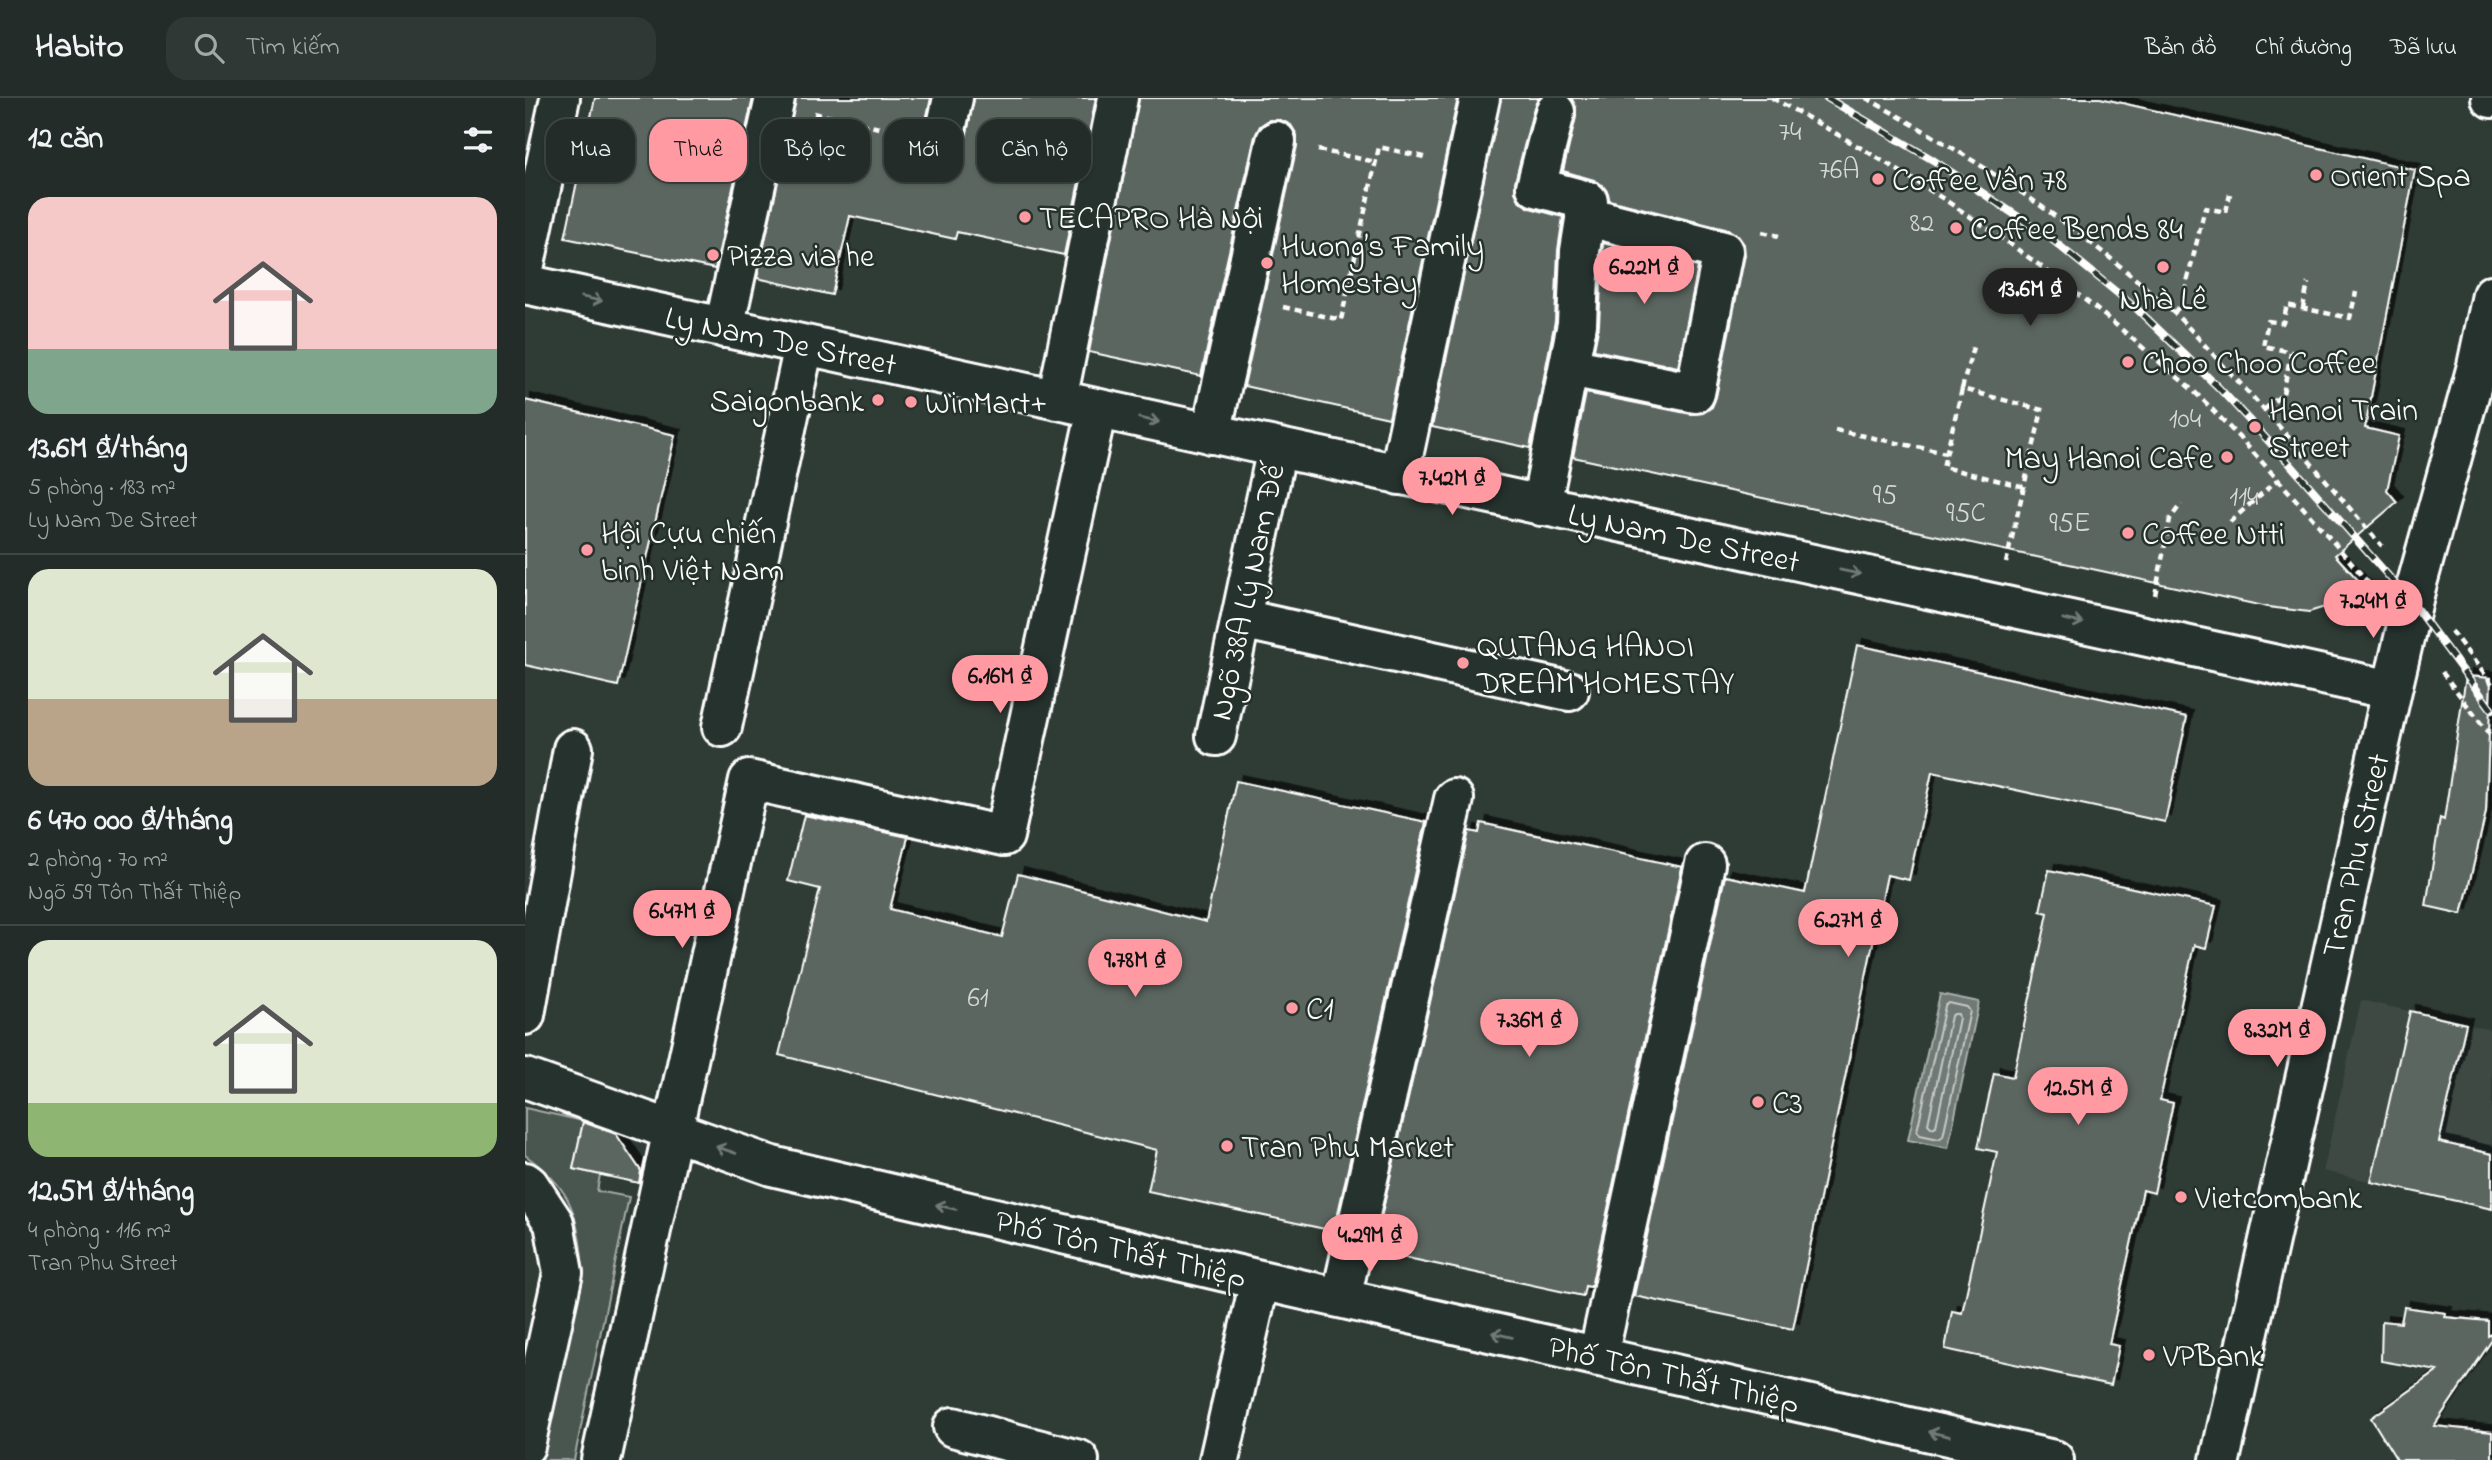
<!DOCTYPE html>
<html lang="vi">
<meta charset="utf-8">
<style>
:root{--surface:#232c28;--page:#2f3834;--text:#f1f3f6;--muted:#a3a7a8;--line:#404845;--accent:#ff9aa2}
body{margin:0;font-family:"Indie Flower",sans-serif;background:var(--page);color:var(--text);height:100vh;display:flex;flex-direction:column;font-size:26px;white-space:nowrap}
*{box-sizing:border-box;margin:0}
p{font-size:23px;color:var(--muted)}
.icon{flex:none;width:38px;height:38px;fill:none;stroke:currentColor;stroke-width:2;stroke-linecap:round;stroke-linejoin:round}
.map{position:relative;flex:1;overflow:hidden}
.details{display:flex;flex-direction:column;background:var(--surface);width:525px}
.details>*{flex:none}
.guide{position:absolute;left:21px;top:21px;width:665px;height:63px;display:flex;gap:14px}
.price{position:absolute;translate:-50% -60px;padding:0 16px;border-radius:24px;background:var(--accent);color:#111;font-size:23px;line-height:46px;filter:drop-shadow(0 2px 4px #0008)}
.price::after{content:'';position:absolute;left:50%;top:42px;width:21px;height:16px;margin-left:-10px;background:inherit;clip-path:polygon(0 0,100% 0,50% 100%)}
.price.current{background:#222;color:#fff}
ul{padding:0;list-style:none}
li{display:grid;align-content:center;gap:14px;height:371px;padding:0 28px}
li+li{border-top:2px solid var(--line)}
li span{display:grid;place-items:center;height:217px;border-radius:21px;color:#555}
li>.icon{margin-inline-start:auto}
span .icon{width:126px;height:126px;fill:#fffc;stroke-width:1}
li b{font-size:30px}
h2{display:flex;justify-content:space-between;align-items:center;height:84px;padding:0 28px;font-size:30px}
.tag{padding:0 24px;border-radius:21px;background:var(--surface);box-shadow:0 2px 5px #0004,0 0 0 2px var(--line);font-size:24px;line-height:63px}
.tag.current{background:var(--accent);color:#111}
header{display:flex;align-items:center;gap:42px;box-sizing:border-box;height:98px;padding:0 35px;background:var(--surface);border-bottom:2px solid var(--line)}
header strong{font-size:33px}
nav{display:flex;gap:38px;margin-inline-start:auto;font-size:24px}
.search{width:490px;height:63px;background:var(--page);display:flex;align-items:center;gap:18px;box-sizing:border-box;padding:0 24px;border-radius:21px;color:var(--muted);font-size:26px}
main{display:flex;flex:1;min-height:0}
.map>svg:first-child{display:block}
.built{fill:#3c4842}
.green{fill:#4a544f;stroke:#a4aaa7;stroke-width:2}
.water{fill:#707975;stroke:#a9afac;stroke-width:2}
.lines{fill:none;stroke-linecap:round;stroke-linejoin:round}
.shore{stroke:#c6c9c8;stroke-width:2}
.building{fill:#5b6661;stroke:#fff;stroke-width:2;filter:url(#shadow)}
.minor-casing{stroke:#fff;stroke-width:44}
.path{stroke:#fff;stroke-width:4.5;stroke-dasharray:7 5;stroke-linecap:butt}
.minor{stroke:#26332d;stroke-width:38}
.rail-casing{stroke:#fff;stroke-width:8}
.rail{stroke:#26332d;stroke-width:5;stroke-dasharray:16;stroke-linecap:butt}
.oneway{stroke:#727a76}
.poi-dot{fill:#ff9aa2;stroke:#26332d;stroke-width:2.5}
.labels{text-anchor:middle;stroke-width:5;stroke-linejoin:round;paint-order:stroke}
.number-label{font-size:28px;fill:#d6d9d8}
.poi-label{font-size:32px;fill:#fff;stroke:#26332d;text-anchor:start}
.street-label{font-size:32px;fill:#fff;stroke:#26332d}
</style>
<header>
<strong>Habito</strong>
<div class="search"><svg class="icon" aria-label="search" viewBox="0 0 24 24"><circle cx="10" cy="10" r="6"/><path d="M15 15l6 6"/></svg>Tìm kiếm</div>
<nav><a>Bản đồ</a><a>Chỉ đường</a><a>Đã lưu</a></nav>
</header>
<main>
<section class="details">
<h2>12 căn<svg class="icon" aria-label="filters" viewBox="0 0 24 24"><path d="M4 7h16M4 17h16"/><circle cx="9" cy="7" r="2"/><circle cx="15" cy="17" r="2"/></svg></h2>
<ul>
<li><span style="background:linear-gradient(#f6c9c9 70%,#7fa58c 0)"><svg class="icon" aria-label="home" viewBox="0 0 24 24"><path d="M3 11l9-7 9 7M6 9v11h12V9"/></svg></span><div><b>13.6M ₫/tháng</b><p>5 phòng · 183 m²</p><p>Ly Nam De Street</p></div></li>
<li><span style="background:linear-gradient(#dfe7d0 60%,#b9a48a 0)"><svg class="icon" aria-label="home" viewBox="0 0 24 24"><path d="M3 11l9-7 9 7M6 9v11h12V9"/></svg></span><div><b>6 470 000 ₫/tháng</b><p>2 phòng · 70 m²</p><p>Ngõ 59 Tôn Thất Thiệp</p></div></li>
<li><span style="background:linear-gradient(#dfe7d0 75%,#8fb573 0)"><svg class="icon" aria-label="home" viewBox="0 0 24 24"><path d="M3 11l9-7 9 7M6 9v11h12V9"/></svg></span><div><b>12.5M ₫/tháng</b><p>4 phòng · 116 m²</p><p>Tran Phu Street</p></div></li>
</ul>
</section>
<div class="map">
<svg width="1967" height="1362" viewBox="0 0 1967 1362">
<defs>
<filter id="shadow"><feDropShadow dx="6" dy="-6" stdDeviation="0" flood-color="#0009"/></filter>
</defs>
<rect width="100%" height="100%" fill="#2f3b35"/>
<filter id="ink" filterUnits="userSpaceOnUse"><feTurbulence type="fractalNoise" baseFrequency=".0143" numOctaves="2"/><feDisplacementMap in="SourceGraphic" scale="14" xChannelSelector="R" yChannelSelector="G"/><feConvolveMatrix kernelMatrix="1 2 1 2 8 2 1 2 1" color-interpolation-filters="sRGB"/></filter>
<g filter="url(#ink)">
<path class="built" d="M1836,902L1967,932V1111L1798,1073Z"/>
<path class="green" d="M0,1010L58,1023L48,1071L75,1077L72,1093L104,1099L49,1362H13L57,1160C52,1110 42,1087 0,1057Z"/>
<path class="water" d="M1415,896L1454,904L1423,1050L1383,1042Z"/>
<g class="lines">
<path class="shore" d="M1424,905L1442,909L1445,913L1418,1038L1414,1041L1395,1037L1392,1033L1420,908Z
M1429,916H1433L1434,920L1411,1028L1407,1030L1403,1026L1426,918Z"/>
</g>
<path class="building" d="M70,0H228L190,171L40,140Z
M271,0H406L397,40V51L403,61L414,66H425L435,59L439,50L449,0H571L539,157L432,134L430,141L325,118L307,197L232,180Z
M614,0H933L864,320L719,288L772,48V37L766,27L755,22H744L735,28L730,38L676,278L564,254Z
M976,0H1014L1009,9L990,84V94L995,104L1005,110L1038,119L1033,152L1030,223L1005,350L907,329Z
M1046,0H1575L1890,72L1840,330L1874,338L1862,392L1872,404L1810,457L1845,495L1784,514L1743,509L1048,359L1061,295L1166,316L1178,315L1187,309L1191,299L1220,157L1219,146L1213,138L1204,132L1084,102L1083,95L1077,87L1069,82L1038,73L1051,19V9Z
M1078,145L1173,169L1153,269L1069,252L1074,227Z
M0,302L150,337L93,588L0,567Z
M1332,547L1662,619L1640,724L1407,674L1384,782L1362,777L1268,1231L1109,1198L1200,778L1280,795Z
M1941,578L1966,580L1961,714L1937,816L1901,808L1915,720L1919,722Z
M711,683L901,724L809,1133L623,1093L632,1052L254,957L295,791L263,783L279,717L383,739L365,811L477,839L493,776L681,824Z
M956,725L1157,769L1066,1189L1060,1188L1058,1198L864,1156L867,1146L851,1142L944,733L954,735Z
M1524,772L1691,808L1681,850L1669,847L1635,1002L1648,1005L1629,1095L1618,1092L1584,1246L1594,1248L1586,1287L1420,1251L1427,1213L1437,1215L1472,1054L1453,1050L1469,975L1488,979L1523,815L1515,813Z
M1885,913L1941,926L1914,1044L1967,1056V1111L1846,1084Z
M58,1024L91,1036L116,1073L114,1085L48,1071Z
M1879,1209L1921,1215L1920,1219L1963,1223V1238L1967,1236V1242L1909,1328L1967,1334V1362H1872L1846,1320L1913,1273L1856,1263L1857,1223L1876,1225Z"/>
<g class="lines">
<g class="minor-casing">
<path id="minor" d="M1966,0H1967
M418,45L428,0
M0,166L35,0
M0,186L1867,592
M199,230L250,0
M1045,269L1170,295L1198,153L1060,118
M532,302L593,0
M686,336L751,43
M874,377L955,0
M1016,408L1052,226L1055,153L1063,103L1011,89L1030,14
M716,521L1044,593
M197,629L279,247
M691,638L752,350
M0,917L48,651
M0,980L247,1068L735,1182L1529,1362
M0,1084L4,1087L29,1125L38,1175L0,1348
M816,1200L929,701
M1073,1259L1180,766
M428,1329L554,1362
M76,1362L224,682L479,738L572,311
M694,1362L735,1182
M1695,1362L1867,592L1891,489L1952,268L1967,197"/>
</g>
<path class="path" d="M1247,0C1379,71 1503,151 1616,248C1637,267 1660,284 1680,304C1738,363 1793,426 1847,489
M1341,0C1451,60 1557,130 1649,215C1665,230 1680,248 1696,265C1752,324 1804,386 1857,448
M289,15L376,35
M793,52L851,64
M1237,134L1254,138
M758,209L816,222L854,49L899,59
M1778,210L1783,185
M1649,215L1657,205L1680,110L1701,114L1705,96
M1437,291L1448,249
M1740,311L1758,296L1766,254L1738,248L1743,223L1758,225L1762,207L1825,220L1831,194
M1310,332L1421,355
M1705,424L1752,382
M1481,465L1517,312L1437,291L1418,369L1500,389
M1630,497L1645,421L1656,406
M1926,533L1967,586
M1917,574L1967,640"/>
<use href="#minor" class="minor"/>
<g class="rail-casing">
<path id="rail" d="M1302,0L1408,62L1525,140L1612,211L1693,289L1765,366L1888,506L1967,612"/>
</g>
<use href="#rail" class="rail"/>
</g>
<defs><path id="oneway-shaft" d="M-6 0H5M1.5-3L5.5 0L1.5 3" fill="none" stroke-width="1.6" stroke-linecap="round" stroke-linejoin="round" transform="scale(1.75)"/></defs>
<g class="oneway">
<use href="#oneway-shaft" transform="translate(67 201) rotate(12)"/>
<use href="#oneway-shaft" transform="translate(624 322) rotate(12)"/>
<use href="#oneway-shaft" transform="translate(1325 474) rotate(12)"/>
<use href="#oneway-shaft" transform="translate(1548 523) rotate(12)"/>
<use href="#oneway-shaft" transform="translate(201 1052) rotate(-161)"/>
<use href="#oneway-shaft" transform="translate(421 1109) rotate(-167)"/>
<use href="#oneway-shaft" transform="translate(977 1237) rotate(-167)"/>
<use href="#oneway-shaft" transform="translate(1414 1336) rotate(-167)"/>
</g>
</g>
<g class="poi-dot">
<circle cx="1791" cy="77" r="7"/>
<circle cx="1353" cy="81" r="7"/>
<circle cx="500" cy="119" r="7"/>
<circle cx="1431" cy="130" r="7"/>
<circle cx="188" cy="157" r="7"/>
<circle cx="742" cy="165" r="7"/>
<circle cx="1638" cy="169" r="7"/>
<circle cx="1603" cy="264" r="7"/>
<circle cx="353" cy="302" r="7"/>
<circle cx="386" cy="304" r="7"/>
<circle cx="1730" cy="329" r="7"/>
<circle cx="1702" cy="359" r="7"/>
<circle cx="1603" cy="435" r="7"/>
<circle cx="62" cy="452" r="7"/>
<circle cx="938" cy="565" r="7"/>
<circle cx="767" cy="910" r="7"/>
<circle cx="1233" cy="1004" r="7"/>
<circle cx="702" cy="1048" r="7"/>
<circle cx="1656" cy="1099" r="7"/>
<circle cx="1624" cy="1257" r="7"/>
</g>
<g class="labels">
<g class="number-label">
<text x="1265" y="42">74</text>
<text x="1314" y="80">76A</text>
<text x="1397" y="133">82</text>
<text x="1660" y="329">104</text>
<text x="1360" y="405">95</text>
<text x="1719" y="407">114</text>
<text x="1441" y="423">95C</text>
<text x="1545" y="433">95E</text>
<text x="453" y="908">61</text>
</g>
<g class="poi-label">
<text x="1805" y="88">Orient Spa</text>
<text x="1367" y="92">Coffee Vân 78</text>
<text x="514" y="130">TECAPRO Hà Nội</text>
<text x="1445" y="141">Coffee Bends 84</text>
<text x="756" y="158">Huong’s Family<tspan x="756" dy="37">Homestay</tspan></text>
<text x="202" y="168">Pizza via he</text>
<text x="1638" y="211" text-anchor="middle">Nhà Lê</text>
<text x="1617" y="275">Choo Choo Coffee</text>
<text x="339" y="313" text-anchor="end">Saigonbank</text>
<text x="400" y="315">WinMart+</text>
<text x="1744" y="322">Hanoi Train<tspan x="1744" dy="37">Street</tspan></text>
<text x="1688" y="370" text-anchor="end">May Hanoi Cafe</text>
<text x="76" y="445">Hội Cựu chiến<tspan x="76" dy="37">binh Việt Nam</tspan></text>
<text x="1617" y="446">Coffee Ntti</text>
<text x="952" y="558">QUTANG HANOI<tspan x="952" dy="37">DREAM HOMESTAY</tspan></text>
<text x="781" y="921">C1</text>
<text x="1247" y="1015">C3</text>
<text x="716" y="1059">Tran Phu Market</text>
<text x="1670" y="1110">Vietcombank</text>
<text x="1638" y="1268">VPBank</text>
</g>
<g class="street-label">
<text transform="translate(256 242) rotate(12)" y="11">Ly Nam De Street</text>
<text transform="translate(1159 439) rotate(12)" y="11">Ly Nam De Street</text>
<text transform="translate(721 494) rotate(-78)" y="11">Ngõ 38A Lý Nam Đế</text>
<text transform="translate(1830 757) rotate(-77)" y="11">Tran Phu Street</text>
<text transform="translate(596 1150) rotate(13)" y="11">Phố Tôn Thất Thiệp</text>
<text transform="translate(1149 1276) rotate(13)" y="11">Phố Tôn Thất Thiệp</text>
</g>
</g>
</svg>
<b class="price" style="left:1119px;top:208px">6.22M ₫</b>
<b class="price current" style="left:1505px;top:230px">13.6M ₫</b>
<b class="price" style="left:927px;top:419px">7.42M ₫</b>
<b class="price" style="left:1848px;top:542px">7.24M ₫</b>
<b class="price" style="left:475px;top:617px">6.16M ₫</b>
<b class="price" style="left:157px;top:852px">6.47M ₫</b>
<b class="price" style="left:1323px;top:861px">6.27M ₫</b>
<b class="price" style="left:610px;top:901px">9.78M ₫</b>
<b class="price" style="left:1004px;top:961px">7.36M ₫</b>
<b class="price" style="left:1752px;top:971px">8.32M ₫</b>
<b class="price" style="left:1553px;top:1029px">12.5M ₫</b>
<b class="price" style="left:845px;top:1176px">4.29M ₫</b>
<div class="guide">
<a class="tag">Mua</a>
<a class="tag current">Thuê</a>
<a class="tag">Bộ lọc</a>
<a class="tag">Mới</a>
<a class="tag">Căn hộ</a>
</div>
</div>
</main>
